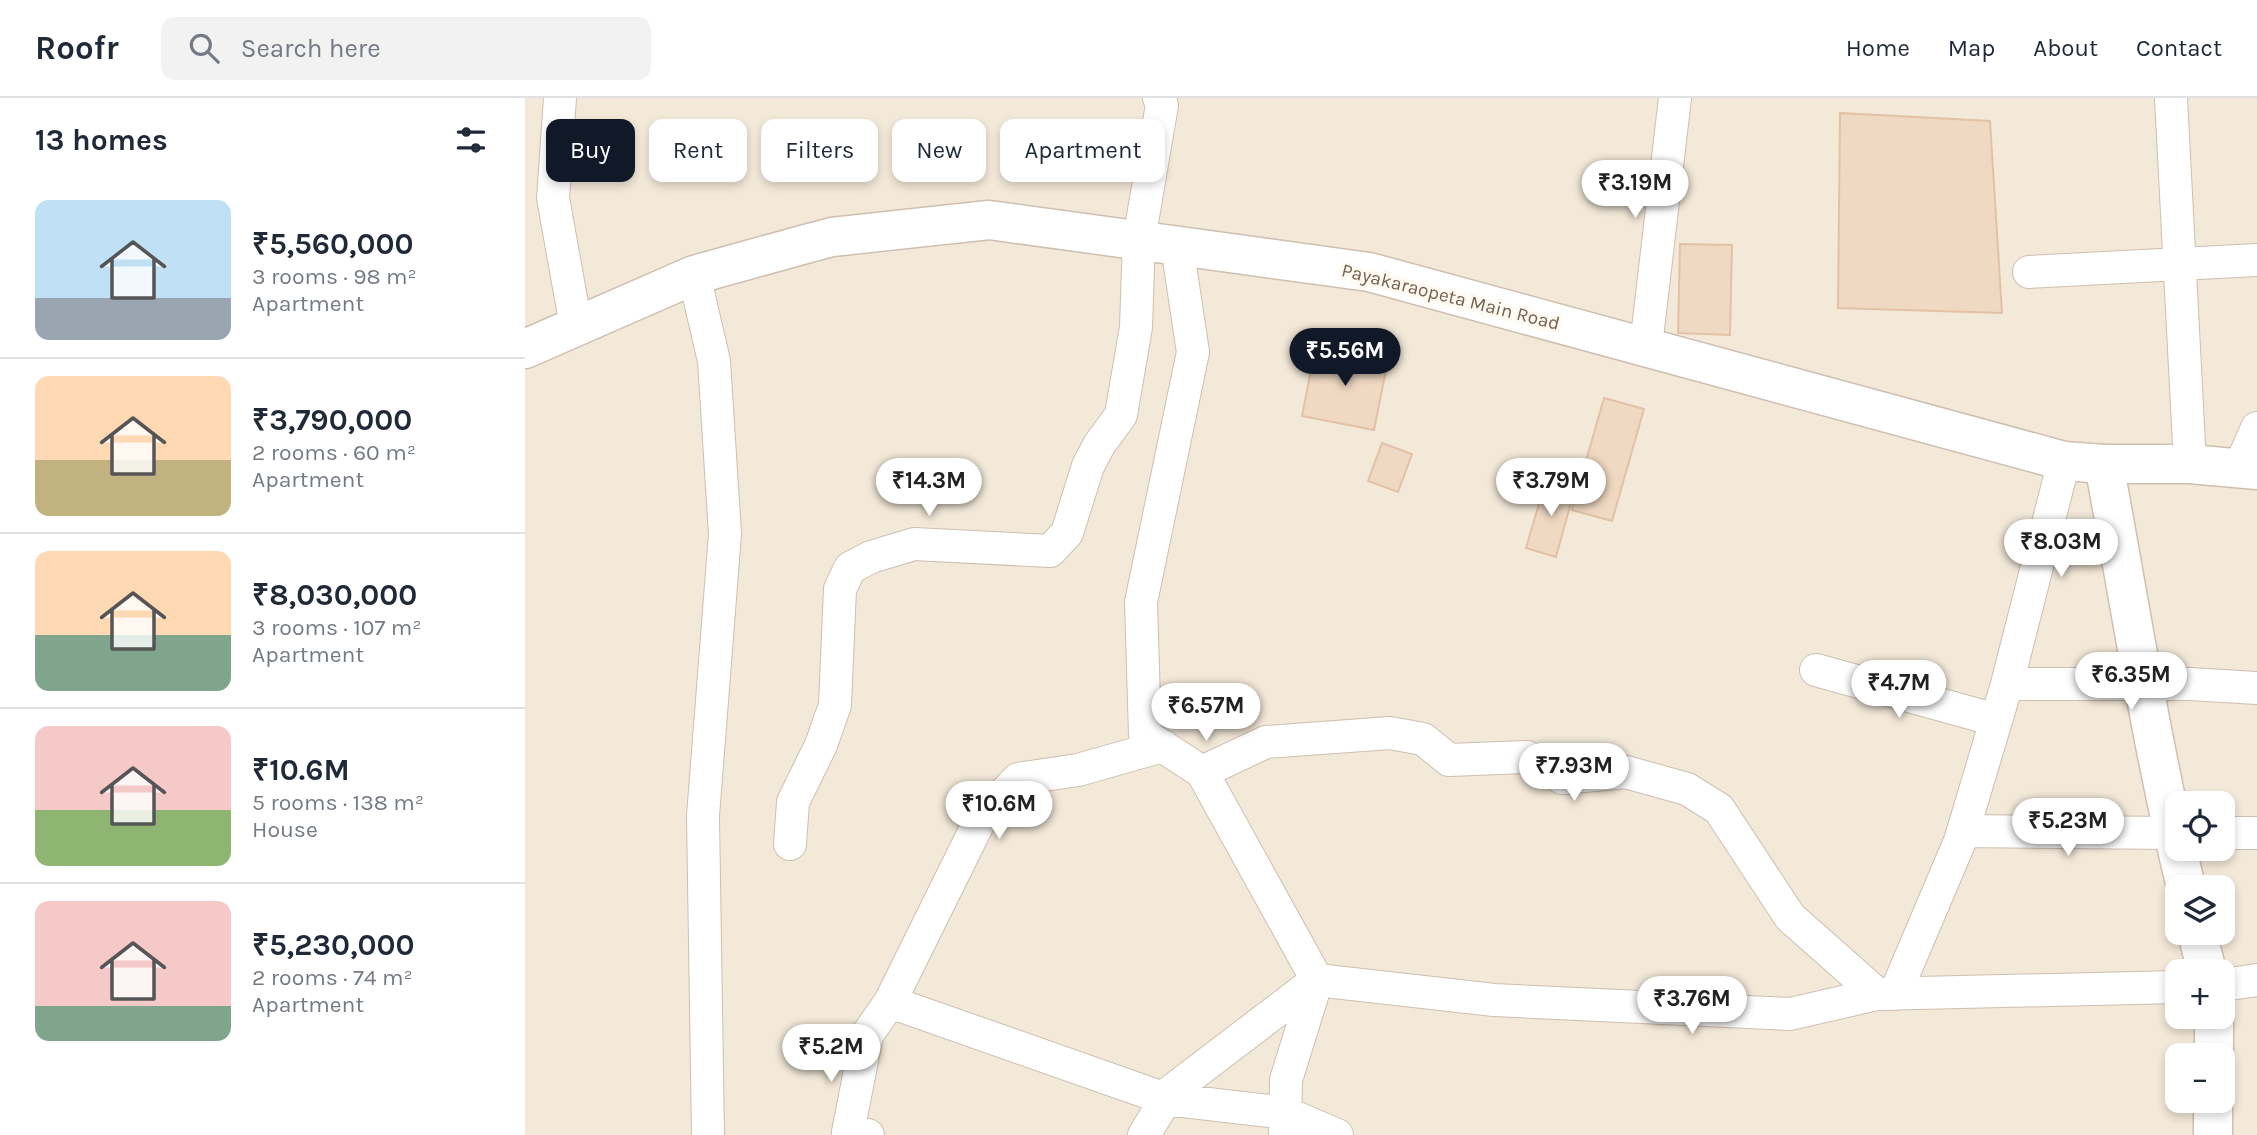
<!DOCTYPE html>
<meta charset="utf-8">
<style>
:root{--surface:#fff;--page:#f2f2f3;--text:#1f2937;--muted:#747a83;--line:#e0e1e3;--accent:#111827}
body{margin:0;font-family:Karla,sans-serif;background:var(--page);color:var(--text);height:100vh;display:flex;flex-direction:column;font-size:26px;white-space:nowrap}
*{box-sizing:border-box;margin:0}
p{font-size:23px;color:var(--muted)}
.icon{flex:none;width:38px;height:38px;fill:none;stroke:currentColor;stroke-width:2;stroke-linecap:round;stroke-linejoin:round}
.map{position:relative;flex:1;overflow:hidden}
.details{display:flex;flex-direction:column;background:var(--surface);width:525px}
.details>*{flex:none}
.top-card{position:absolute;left:21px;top:21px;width:665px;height:63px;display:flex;gap:14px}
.buttons{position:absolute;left:1640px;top:693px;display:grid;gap:14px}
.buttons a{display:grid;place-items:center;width:70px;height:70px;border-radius:14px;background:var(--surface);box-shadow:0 4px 10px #0003;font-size:35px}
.price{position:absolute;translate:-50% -60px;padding:0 16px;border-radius:24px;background:#fff;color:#222;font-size:23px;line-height:46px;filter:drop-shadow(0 2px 4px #0008)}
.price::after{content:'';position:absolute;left:50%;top:42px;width:21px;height:16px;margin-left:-10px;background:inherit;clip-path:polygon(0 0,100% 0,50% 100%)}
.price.on{background:var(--accent);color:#fff}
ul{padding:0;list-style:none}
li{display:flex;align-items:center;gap:21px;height:175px;padding:0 35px}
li+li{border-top:2px solid var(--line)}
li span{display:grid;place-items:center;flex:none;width:196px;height:140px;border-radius:14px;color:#555}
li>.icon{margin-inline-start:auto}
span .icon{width:84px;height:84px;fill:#fffc;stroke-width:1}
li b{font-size:30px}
h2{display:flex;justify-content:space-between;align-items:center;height:84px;padding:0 35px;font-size:30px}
.tag{padding:0 24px;border-radius:14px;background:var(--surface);box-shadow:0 4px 10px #0003;font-size:24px;line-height:63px}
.tag.on{background:var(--accent);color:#fff}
header{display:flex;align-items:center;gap:42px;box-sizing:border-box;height:98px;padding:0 35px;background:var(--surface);border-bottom:2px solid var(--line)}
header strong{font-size:33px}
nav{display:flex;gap:38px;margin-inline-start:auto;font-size:24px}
.search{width:490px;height:63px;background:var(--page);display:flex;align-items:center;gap:18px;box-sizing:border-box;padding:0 24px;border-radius:14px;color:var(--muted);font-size:26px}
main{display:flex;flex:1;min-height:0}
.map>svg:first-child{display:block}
.residential{fill:#f3e9d9;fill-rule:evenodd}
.building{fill:#f0d9c3;stroke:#e2c1a4;stroke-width:2}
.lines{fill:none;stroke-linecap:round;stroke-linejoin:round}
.minor-casing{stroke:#cebfb0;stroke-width:34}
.tertiary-casing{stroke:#cebfb0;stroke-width:41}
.secondary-casing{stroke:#d0c0ae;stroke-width:41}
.minor{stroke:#fff;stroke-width:32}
.tertiary{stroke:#fff;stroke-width:38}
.secondary{stroke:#fff;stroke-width:38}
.labels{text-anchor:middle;stroke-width:7;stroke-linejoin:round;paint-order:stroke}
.street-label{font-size:19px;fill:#76604e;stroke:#fefaf1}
</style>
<header>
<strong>Roofr</strong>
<div class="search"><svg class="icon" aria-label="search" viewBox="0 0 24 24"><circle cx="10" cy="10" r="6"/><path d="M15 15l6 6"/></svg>Search here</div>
<nav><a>Home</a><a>Map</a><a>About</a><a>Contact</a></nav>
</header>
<main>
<section class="details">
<h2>13 homes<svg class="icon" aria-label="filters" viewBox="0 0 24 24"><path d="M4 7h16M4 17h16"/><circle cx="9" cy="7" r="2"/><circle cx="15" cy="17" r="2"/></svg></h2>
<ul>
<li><span style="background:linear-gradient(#bfe0f5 70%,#9aa5b1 0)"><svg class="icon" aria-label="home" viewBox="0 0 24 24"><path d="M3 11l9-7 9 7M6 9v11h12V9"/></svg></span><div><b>₹5,560,000</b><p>3 rooms · 98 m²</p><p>Apartment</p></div></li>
<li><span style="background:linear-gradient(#ffd9b3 60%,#c2b280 0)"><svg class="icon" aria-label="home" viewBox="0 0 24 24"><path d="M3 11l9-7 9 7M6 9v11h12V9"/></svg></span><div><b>₹3,790,000</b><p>2 rooms · 60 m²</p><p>Apartment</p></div></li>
<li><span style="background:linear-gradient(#ffd9b3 60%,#7fa58c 0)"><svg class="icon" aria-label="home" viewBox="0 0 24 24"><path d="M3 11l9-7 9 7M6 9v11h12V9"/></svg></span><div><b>₹8,030,000</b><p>3 rooms · 107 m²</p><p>Apartment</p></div></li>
<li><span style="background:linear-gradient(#f6c9c9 60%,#8fb573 0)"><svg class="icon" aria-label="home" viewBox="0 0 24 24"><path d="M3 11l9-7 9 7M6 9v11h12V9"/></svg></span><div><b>₹10.6M</b><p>5 rooms · 138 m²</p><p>House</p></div></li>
<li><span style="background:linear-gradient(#f6c9c9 75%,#7fa58c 0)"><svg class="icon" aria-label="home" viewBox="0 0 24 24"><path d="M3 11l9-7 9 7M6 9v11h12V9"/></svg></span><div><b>₹5,230,000</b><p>2 rooms · 74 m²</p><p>Apartment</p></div></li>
</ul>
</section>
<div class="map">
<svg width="1732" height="1037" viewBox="0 0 1732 1037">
<rect width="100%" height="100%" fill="#fcf6ea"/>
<path class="residential" d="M0,0H1732V1037H0ZM1652,705H1698V751H1652ZM1652,789H1698V835H1652ZM1652,873H1698V919H1652ZM1652,957H1698V1003H1652Z"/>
<path class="building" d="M1315,15L1465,23L1477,215L1313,210Z
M1155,146L1207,147L1205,237L1153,235Z
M791,247L863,262L849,332L777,318Z
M1079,300L1119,311L1087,423L1047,412Z
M857,345L887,356L873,394L843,383Z
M1021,382L1050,390L1031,459L1001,450Z"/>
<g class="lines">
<g class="minor-casing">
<path id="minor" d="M35,0L28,100L51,228
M1646,0L1665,366
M1504,174L1732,162
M169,177L189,263L200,436L178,718L183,1037
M1121,248L1150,0
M1714,371L1732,330
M1291,572L1471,622
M1482,586H1665L1732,590
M677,674L741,644L865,635L898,641L924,662L1002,659L1037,680L1101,674L1162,691L1194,711L1265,819L1352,896
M1438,733L1652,735
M1698,735H1732
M265,746L268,704L296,647L310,607L315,491L325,470L346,459L389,446L525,453L542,435L563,368L574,347L596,317L611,229L614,142L637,7L634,0
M1698,887L1732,882
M1370,896L1435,743L1482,586L1539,363
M365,904L641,1001L761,1015L812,1037
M343,1037L323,1034L342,937L365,904L456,720L493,681L553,672L638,648
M619,1037L645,994L792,882L677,674L620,637L616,504L668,254L652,148
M760,1037L761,982L792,882L969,902L1265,916L1352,896L1652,889"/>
</g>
<g class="tertiary-casing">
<path id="tertiary" d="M0,251L169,177L277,147L307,139L464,122L844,174L1539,363L1579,366H1665L1732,372"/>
</g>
<g class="secondary-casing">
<path id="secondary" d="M1579,366C1605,507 1627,650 1661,789
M1672,835L1682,873
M1689,957V919
M1688,1037V1003"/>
</g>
<use href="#minor" class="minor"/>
<use href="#tertiary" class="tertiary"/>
<use href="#secondary" class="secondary"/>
</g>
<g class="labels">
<g class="street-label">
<text transform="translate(926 198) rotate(14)" y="7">Payakaraopeta Main Road</text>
</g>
</g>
</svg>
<div class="buttons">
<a><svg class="icon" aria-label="locate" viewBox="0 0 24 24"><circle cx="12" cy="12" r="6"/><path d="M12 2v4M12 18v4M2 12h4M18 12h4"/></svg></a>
<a><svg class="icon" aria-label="layers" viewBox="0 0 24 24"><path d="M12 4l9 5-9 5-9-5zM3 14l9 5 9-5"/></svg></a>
<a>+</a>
<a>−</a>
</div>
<b class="price" style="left:1110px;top:122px">₹3.19M</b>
<b class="price on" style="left:820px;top:290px">₹5.56M</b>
<b class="price" style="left:404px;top:420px">₹14.3M</b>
<b class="price" style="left:1026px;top:420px">₹3.79M</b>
<b class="price" style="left:1536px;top:481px">₹8.03M</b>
<b class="price" style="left:1606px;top:614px">₹6.35M</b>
<b class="price" style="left:1374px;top:622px">₹4.7M</b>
<b class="price" style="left:681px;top:645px">₹6.57M</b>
<b class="price" style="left:1049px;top:705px">₹7.93M</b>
<b class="price" style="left:474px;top:743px">₹10.6M</b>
<b class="price" style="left:1543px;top:760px">₹5.23M</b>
<b class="price" style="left:1167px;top:938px">₹3.76M</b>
<b class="price" style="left:306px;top:986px">₹5.2M</b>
<div class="top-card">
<a class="tag on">Buy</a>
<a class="tag">Rent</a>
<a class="tag">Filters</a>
<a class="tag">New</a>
<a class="tag">Apartment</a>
</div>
</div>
</main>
